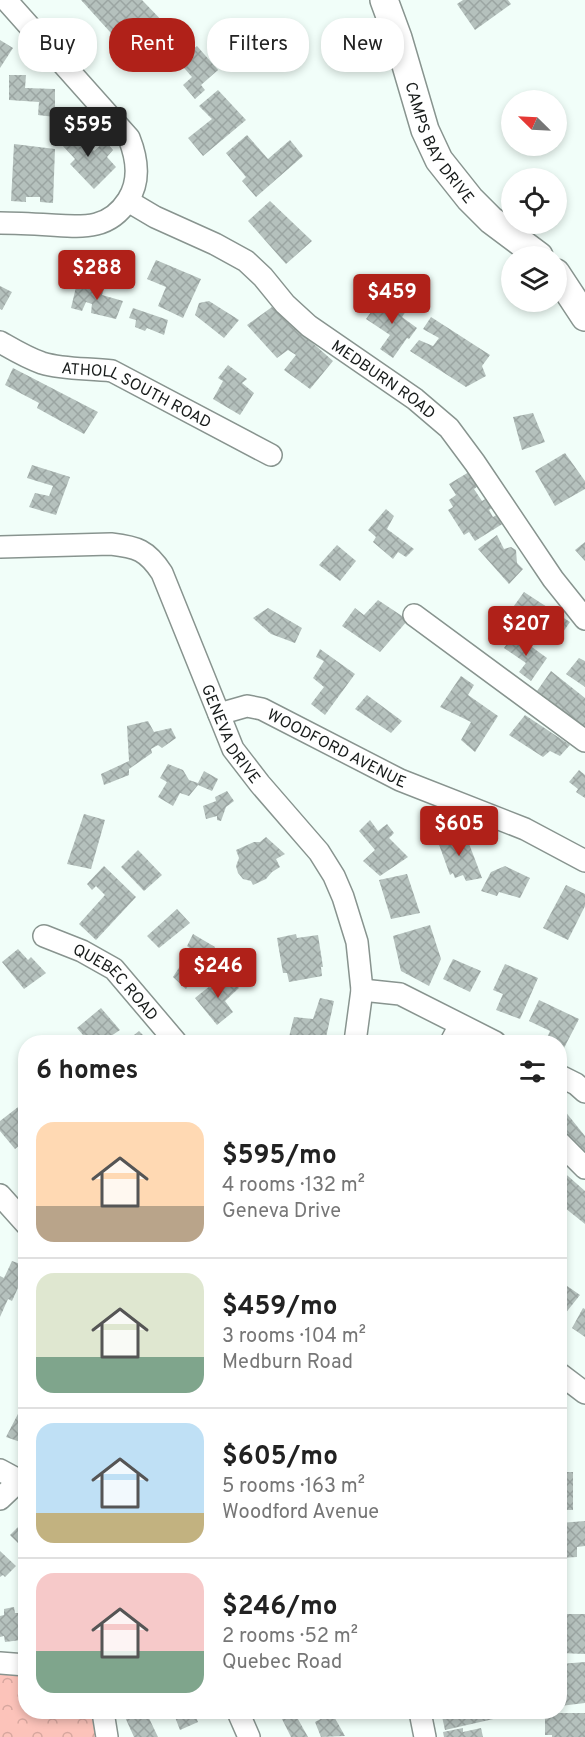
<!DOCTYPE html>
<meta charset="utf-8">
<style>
:root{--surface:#fff;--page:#f6f6f6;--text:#222;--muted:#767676;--line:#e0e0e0;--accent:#b02119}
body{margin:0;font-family:Overpass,sans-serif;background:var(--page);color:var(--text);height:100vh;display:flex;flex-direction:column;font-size:22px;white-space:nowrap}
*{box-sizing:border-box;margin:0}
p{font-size:20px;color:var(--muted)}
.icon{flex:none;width:33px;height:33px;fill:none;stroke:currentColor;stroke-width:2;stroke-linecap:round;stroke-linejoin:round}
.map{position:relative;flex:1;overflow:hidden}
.panel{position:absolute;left:18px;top:1035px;width:549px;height:684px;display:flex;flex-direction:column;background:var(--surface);border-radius:24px;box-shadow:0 3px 9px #0003}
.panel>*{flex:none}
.top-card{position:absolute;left:18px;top:18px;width:549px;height:54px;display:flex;gap:12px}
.needle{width:39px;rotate:294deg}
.fabs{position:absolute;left:501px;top:90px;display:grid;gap:12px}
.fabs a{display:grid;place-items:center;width:66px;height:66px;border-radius:50%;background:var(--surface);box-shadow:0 3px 9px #0003;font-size:30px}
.price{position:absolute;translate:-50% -51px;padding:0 14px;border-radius:6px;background:var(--accent);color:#fff;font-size:20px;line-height:39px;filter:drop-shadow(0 2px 3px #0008)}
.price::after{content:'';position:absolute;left:50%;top:36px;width:18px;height:14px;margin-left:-9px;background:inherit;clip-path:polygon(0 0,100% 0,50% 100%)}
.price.current{background:#222;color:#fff}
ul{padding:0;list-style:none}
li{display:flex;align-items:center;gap:18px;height:150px;padding:0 18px}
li+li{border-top:2px solid var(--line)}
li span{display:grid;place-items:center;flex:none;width:168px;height:120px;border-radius:18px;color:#555}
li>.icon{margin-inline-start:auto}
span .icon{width:72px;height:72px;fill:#fffc;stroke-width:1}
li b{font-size:26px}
h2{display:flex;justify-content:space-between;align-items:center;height:72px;padding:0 18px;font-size:26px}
.chip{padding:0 21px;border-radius:24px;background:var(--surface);box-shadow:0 3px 9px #0003;font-size:21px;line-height:54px}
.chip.current{background:var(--accent);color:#fff}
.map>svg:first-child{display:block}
.park{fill:url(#park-crowns)}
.building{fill:url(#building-cross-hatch)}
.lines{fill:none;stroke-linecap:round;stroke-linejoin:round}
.minor-casing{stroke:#88948f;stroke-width:24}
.major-casing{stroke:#88948f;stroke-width:30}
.minor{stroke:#fff;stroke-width:21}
.major{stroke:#fff;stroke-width:27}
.labels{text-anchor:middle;stroke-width:5;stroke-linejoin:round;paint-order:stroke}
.street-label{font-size:16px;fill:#171b1a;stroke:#fff}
</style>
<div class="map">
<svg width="585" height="1737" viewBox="0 0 585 1737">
<defs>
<pattern id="park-crowns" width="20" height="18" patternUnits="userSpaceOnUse" patternTransform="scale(1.5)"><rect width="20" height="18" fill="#fcc3ba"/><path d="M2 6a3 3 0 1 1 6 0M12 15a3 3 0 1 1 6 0" fill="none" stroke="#d7a79f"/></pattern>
<pattern id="building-cross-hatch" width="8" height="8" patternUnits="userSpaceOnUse" patternTransform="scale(1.5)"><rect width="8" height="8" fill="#b5c1bd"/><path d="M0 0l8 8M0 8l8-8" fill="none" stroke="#9ba5a2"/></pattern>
</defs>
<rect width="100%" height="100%" fill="#f1fef9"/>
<path class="park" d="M0,1663L25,1665L26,1712H102L107,1737H0Z"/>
<path class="building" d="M81,0H142L167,26L130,54Z
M463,0H508L511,4L475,30L457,4Z
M0,40L13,48L0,68Z
M197,46L218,70L201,85L205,90L195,99L183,85L192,77L178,61Z
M9,75H26L25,88L55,89V117L38,115L39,102L9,100Z
M218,90L246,120L203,156L188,138L212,119L199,106Z
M68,124L94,151L105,141L113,150L107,157L116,167L94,189L70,164L75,159L63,146L68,142L59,133Z
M247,135L268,159L290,140L303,156L256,197L242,181L246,177L226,153Z
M14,144L55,149L53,203L40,202V197H26V202L11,201Z
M270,201L312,241L286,264L248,221Z
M156,260L201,279L183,318L158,306L166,287L147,279Z
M94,279L106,283L102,295L123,301L116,319L91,313L92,304L86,302L82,311L71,308L76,287L91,289Z
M0,286L12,292L2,310L0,309Z
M386,297L406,311L402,317L417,328L409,339L407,338L393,358L380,349L390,335L366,319L379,301L382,303Z
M209,301L239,320L224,338L195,315L199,303Z
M272,307L333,361L310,389L284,370L296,355L288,350L277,358L247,325Z
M133,308L168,320L164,335L147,328L145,331L135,327L136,320L129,318Z
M431,317L490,355L482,366L486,376L466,387L410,351L419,340L433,346L439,338L423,329Z
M228,365L247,379L242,383L254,393L240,415L213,399L223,381L218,378Z
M13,368L98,412L84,434L37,408L39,403L5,385Z
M533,413L545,442L522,450L513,417Z
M565,453L585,481V489L555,506L535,471Z
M32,465L70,477L56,515L29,507L35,493L49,496L53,486L27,478Z
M469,472L478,486L474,489L482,501L487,498L493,507L489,510L493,517L498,514L504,523L475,541L469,532L464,535L448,510L453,507L449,500L456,495L449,484Z
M386,509L394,516L387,529L414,549L406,557L398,552L393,559L373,542L376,537L368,530Z
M497,535L504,549L511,547L516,550L517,563L523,569L509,584L478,549Z
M585,542V561L575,550Z
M337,545L356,561L340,581L319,565Z
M524,592L570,622L563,632L558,630L546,642L526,627L530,622L511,610Z
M378,600L408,620L380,652L342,626L355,608L364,615Z
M268,608L302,628L295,643L271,634L253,618Z
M514,634L547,658L531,681L519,672L526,663L504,648Z
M320,649L355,674L325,715L311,704L324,687L313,678L324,661L316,657Z
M579,658L585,661V687L566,674Z
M551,671L585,698V727L537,691Z
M461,676L474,685L468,695L498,716L475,752L461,740L471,722L440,707Z
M367,695L402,721L391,733L355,709Z
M525,715L570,745L560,756L550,751L543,757L509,735Z
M148,721L154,732L171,728L176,738L162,748L158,745L151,749L152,753L129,769V775L104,785L101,774L129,761L127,726Z
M168,764L183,770L189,780L198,783L204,771L218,779L212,791L198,785L189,796L180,793L173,806L158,797L167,782L160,778Z
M579,770L585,775V798L576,792L578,789L569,782Z
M227,791L234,801L226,807L221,821L217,820V816L206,819L203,806L216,801L215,797Z
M84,814L105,820L91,869L67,864Z
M462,818L478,824L473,835L458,829Z
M370,820L378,831L387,824L394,833L389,838L408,857L380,876L363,861L375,850L359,831Z
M450,833L452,837L461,836L468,841L482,878L466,881L463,875L455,878L453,873L450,875L437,839Z
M266,837L285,854L276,859L280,867L272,872L266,879L253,885L251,881L243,879L238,873L236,866L239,858L236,850L254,842H260Z
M138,850L162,875L144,891L121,867Z
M104,866L136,897L96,940L79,924L105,895L96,886L92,890L87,884Z
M505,866L530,878L520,898L499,892L497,896L481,891L491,872Z
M407,874L420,913L391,919L379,880Z
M566,885L585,894V906L568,940L543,928Z
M177,909L190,923L159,948L147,936Z
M430,925L441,959L429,986L401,971L393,936Z
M193,934L215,947L194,982L191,981L186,989L173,977L191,949L187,946Z
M296,934L297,938L318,935L323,967H321L322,976L289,982L287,973H283L277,938Z
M18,949L28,960L31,957L46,973L24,989L2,962Z
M453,959L481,971L470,992L443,979Z
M505,964L538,978L520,1019L496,1010L503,994L493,990Z
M226,973L239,988L225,1001L233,1012L217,1025L195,998Z
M320,998L334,1001L325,1042L288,1041L294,1017L313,1019Z
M539,1000L579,1019L564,1048L560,1046V1042H552L546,1040L550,1031L529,1021Z
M101,1008L120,1030L102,1042H89L77,1028Z
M139,1031L150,1042H132L129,1039Z
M22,1104L26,1108V1140L15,1149L0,1131V1121Z
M560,1105L585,1136V1160L560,1128Z
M560,1169L585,1191V1224L560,1204Z
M12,1261L26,1266V1270L12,1301L8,1299L0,1317V1276L4,1278Z
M560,1281L580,1295L560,1320Z
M583,1308L585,1309V1337L572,1328Z
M20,1410L26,1413V1444L6,1437Z
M560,1443H567V1466H560Z
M560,1472H573V1510H560Z
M26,1519V1540L20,1545L10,1535Z
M585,1521V1546L577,1547V1557L560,1558V1523Z
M0,1551L16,1566L5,1577L3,1575L0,1577Z
M14,1607L15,1613H20V1608L26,1607V1655H22L21,1640L5,1642L4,1636L0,1637V1616L4,1615V1609Z
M560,1614H585V1654L560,1653Z
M585,1662V1703L560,1706V1664Z
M133,1712H146L158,1737H134L124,1715Z
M173,1712H194L198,1722L180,1730Z
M294,1712L308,1737H291L282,1719Z
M441,1712H524L445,1730Z
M332,1713L345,1736L321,1737L315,1722Z
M545,1713H585V1737H552V1735H545Z
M463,1728V1732L481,1728L483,1737H444L443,1732Z"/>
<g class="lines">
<g class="minor-casing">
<g id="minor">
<path id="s1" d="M128,201L155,217L215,244L246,261L263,277L285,304L309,326L415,399L449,428L475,463L553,579L585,619"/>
<path d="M0,223C17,223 34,224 51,225C83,227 109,230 128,200C141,180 137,158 129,138L6,0"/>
<path id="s2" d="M0,342C14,350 27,358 42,363C65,370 89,368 112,371L271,455"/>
<path id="s3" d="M0,547L111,544C137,547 147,550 162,573L233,749L260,784L319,852L334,876L343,897L357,942L362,990L355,1042"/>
<path d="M414,615L585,741"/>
<path id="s4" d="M219,714L247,706L262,709L400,780L525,829L585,861"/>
<path id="s5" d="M44,936L82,951L114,969L176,1042"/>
<path d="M362,990L400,994L495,1042"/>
<path d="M451,1042L460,1025"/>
<path d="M560,1076L576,1084L585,1092"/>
<path d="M560,1143L585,1168"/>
<path d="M0,1195L26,1224"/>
<path d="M560,1374L585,1393"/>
<path d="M0,1470L26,1484"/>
<path d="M0,1499L19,1481"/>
<path d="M0,1663L26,1665"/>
<path d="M103,1712L107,1737"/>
<path d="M238,1712L249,1737"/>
<path d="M420,1712L425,1737"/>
</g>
</g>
<g class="major-casing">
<g id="major">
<path id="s6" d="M384,0L398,38L425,130L439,160L470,199L491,220L539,256"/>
<path d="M556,273L585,317"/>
</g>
</g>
<use href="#minor" class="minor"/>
<use href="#major" class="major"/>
</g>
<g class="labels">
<g class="street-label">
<text dy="6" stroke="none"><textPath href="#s6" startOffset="154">CAMPS BAY DRIVE</textPath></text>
<text dy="6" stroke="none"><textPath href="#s1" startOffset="315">MEDBURN ROAD</textPath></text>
<text dy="6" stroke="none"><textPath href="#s2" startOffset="148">ATHOLL SOUTH ROAD</textPath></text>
<text dy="6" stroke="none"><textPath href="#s3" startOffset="348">GENEVA DRIVE</textPath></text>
<text dy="6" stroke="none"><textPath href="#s4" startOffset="129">WOODFORD AVENUE</textPath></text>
<text dy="6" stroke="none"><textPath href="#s5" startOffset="87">QUEBEC ROAD</textPath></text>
</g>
</g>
</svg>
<div class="fabs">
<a><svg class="needle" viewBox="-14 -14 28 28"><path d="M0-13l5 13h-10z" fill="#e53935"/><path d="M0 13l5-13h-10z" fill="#767676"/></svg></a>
<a><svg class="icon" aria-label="locate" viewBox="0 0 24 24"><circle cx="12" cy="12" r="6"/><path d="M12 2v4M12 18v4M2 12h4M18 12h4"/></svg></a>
<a><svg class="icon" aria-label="layers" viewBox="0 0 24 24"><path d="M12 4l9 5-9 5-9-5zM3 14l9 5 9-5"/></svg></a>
</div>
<b class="price current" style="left:88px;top:158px">$595</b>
<b class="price" style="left:97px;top:301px">$288</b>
<b class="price" style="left:392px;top:325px">$459</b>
<b class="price" style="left:526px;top:657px">$207</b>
<b class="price" style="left:459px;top:857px">$605</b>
<b class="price" style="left:218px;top:999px">$246</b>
<div class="top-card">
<a class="chip">Buy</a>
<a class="chip current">Rent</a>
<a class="chip">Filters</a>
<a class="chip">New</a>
</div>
<section class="panel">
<h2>6 homes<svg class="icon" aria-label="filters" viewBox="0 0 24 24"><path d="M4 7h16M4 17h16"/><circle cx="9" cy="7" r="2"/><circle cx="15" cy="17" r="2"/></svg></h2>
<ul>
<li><span style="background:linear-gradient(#ffd9b3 70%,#b9a48a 0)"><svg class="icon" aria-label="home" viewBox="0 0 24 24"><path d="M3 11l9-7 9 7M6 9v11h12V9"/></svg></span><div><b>$595/mo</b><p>4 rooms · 132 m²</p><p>Geneva Drive</p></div></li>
<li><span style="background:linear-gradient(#dfe7d0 70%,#7fa58c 0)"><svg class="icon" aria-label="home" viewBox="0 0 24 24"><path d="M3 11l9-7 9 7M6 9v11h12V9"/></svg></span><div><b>$459/mo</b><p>3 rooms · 104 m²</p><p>Medburn Road</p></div></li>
<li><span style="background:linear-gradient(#bfe0f5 75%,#c2b280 0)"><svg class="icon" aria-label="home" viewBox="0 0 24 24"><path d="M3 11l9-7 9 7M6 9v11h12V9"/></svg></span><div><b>$605/mo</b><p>5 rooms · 163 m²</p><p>Woodford Avenue</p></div></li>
<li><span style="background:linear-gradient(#f6c9c9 65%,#7fa58c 0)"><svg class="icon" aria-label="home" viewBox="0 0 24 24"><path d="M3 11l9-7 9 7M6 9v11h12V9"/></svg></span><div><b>$246/mo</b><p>2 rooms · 52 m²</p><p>Quebec Road</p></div></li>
</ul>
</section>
</div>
